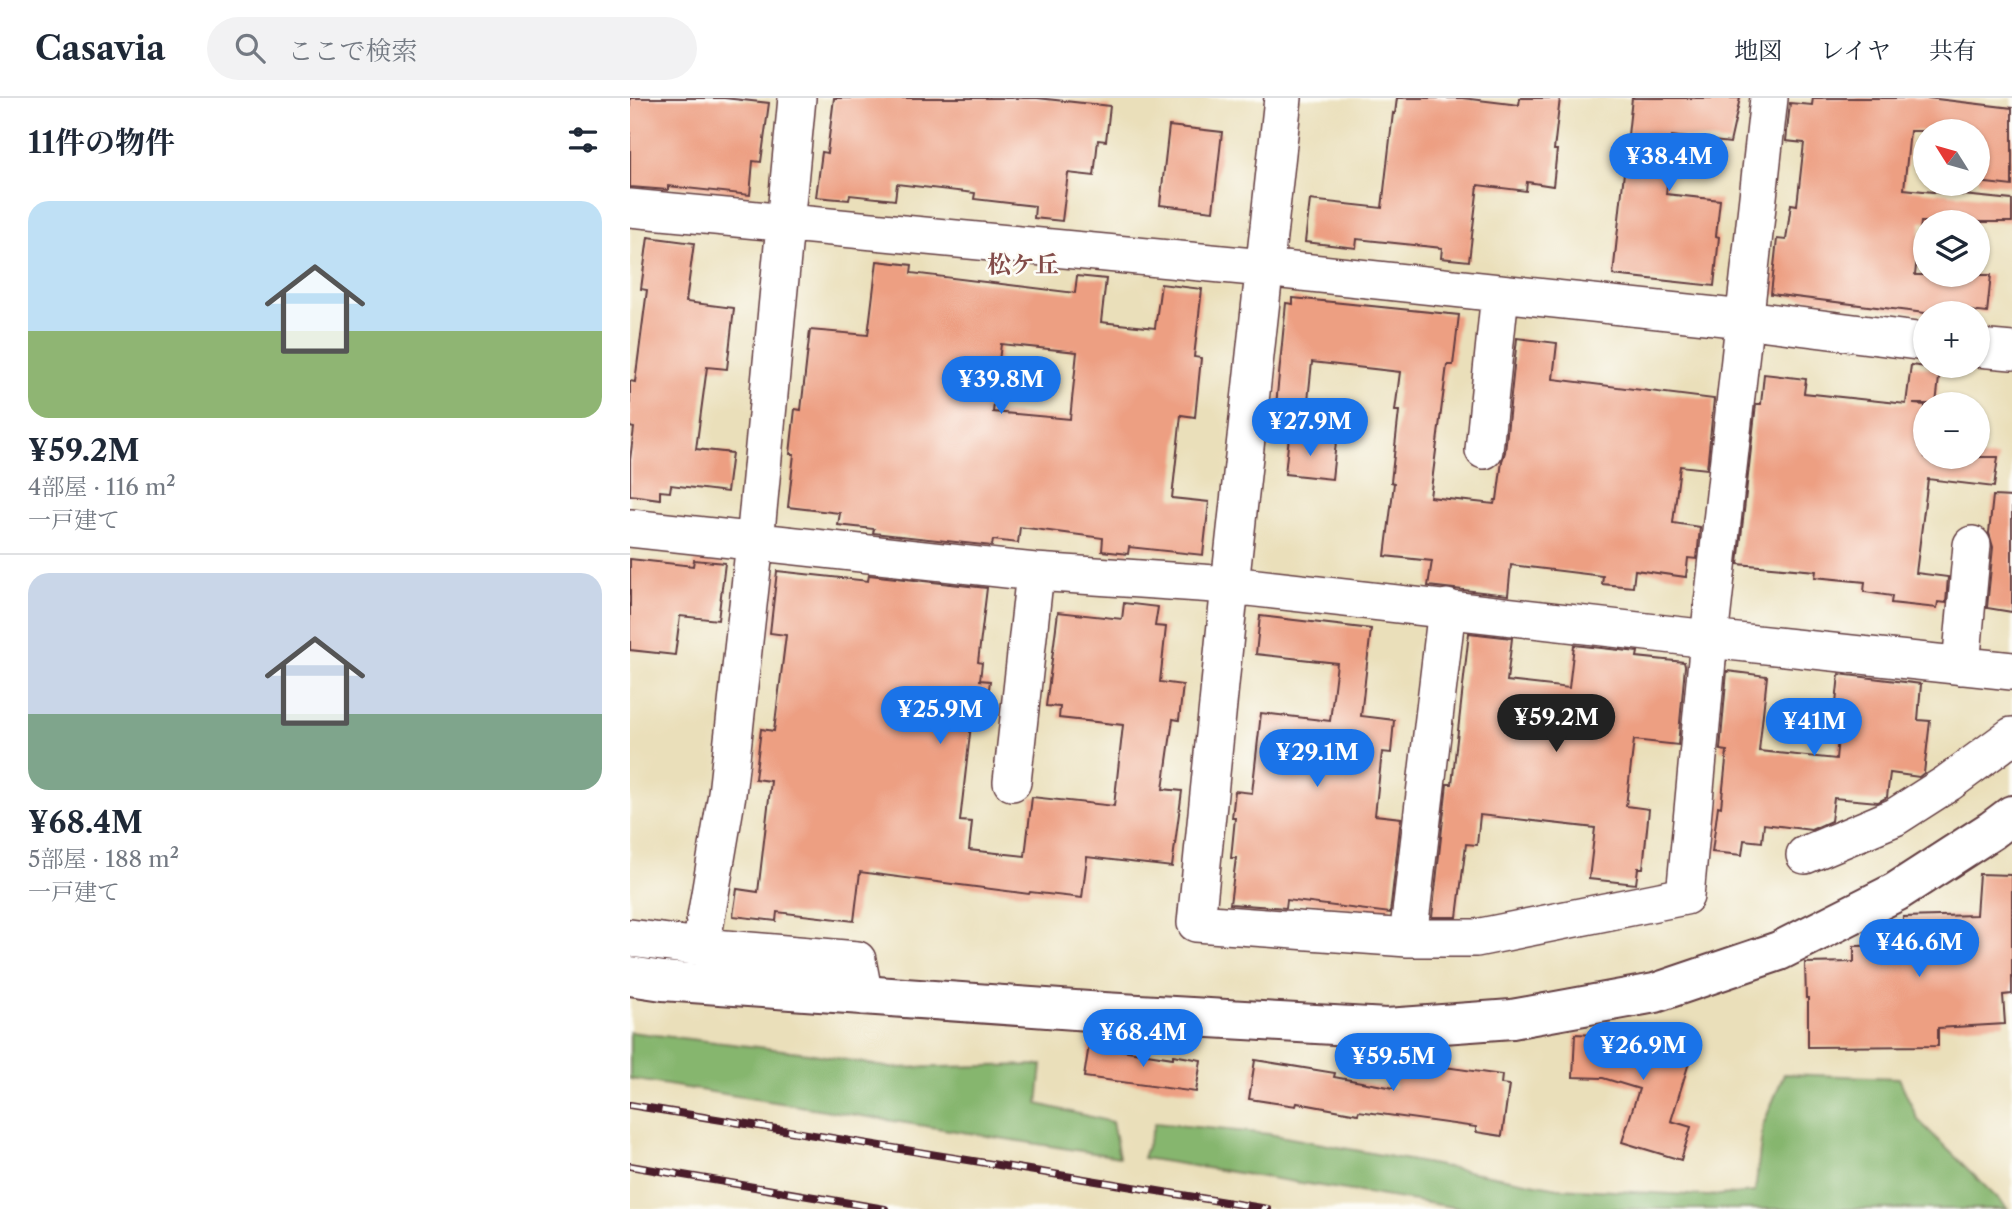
<!DOCTYPE html>
<html lang="ja">
<meta charset="utf-8">
<style>
:root{--surface:#fff;--page:#f2f2f3;--text:#1f2937;--muted:#747a83;--line:#e0e1e3;--accent:#1a73e8}
body{margin:0;font-family:"Libre Caslon Text","Noto Serif JP",serif;background:var(--page);color:var(--text);height:100vh;display:flex;flex-direction:column;font-size:26px;white-space:nowrap}
*{box-sizing:border-box;margin:0}
p{font-size:23px;color:var(--muted)}
.icon{flex:none;width:38px;height:38px;fill:none;stroke:currentColor;stroke-width:2;stroke-linecap:round;stroke-linejoin:round}
.map{position:relative;flex:1;overflow:hidden}
.side{display:flex;flex-direction:column;background:var(--surface);width:630px}
.side>*{flex:none}
.needle{width:46px;rotate:307deg}
.controls{position:absolute;left:1283px;top:21px;display:grid;gap:14px}
.controls a{display:grid;place-items:center;width:77px;height:77px;border-radius:50%;background:var(--surface);box-shadow:0 2px 5px #0004;font-size:35px}
.price{position:absolute;translate:-50% -60px;padding:0 16px;border-radius:24px;background:var(--accent);color:#fff;font-size:23px;line-height:46px;filter:drop-shadow(0 2px 4px #0008)}
.price::after{content:'';position:absolute;left:50%;top:42px;width:21px;height:16px;margin-left:-10px;background:inherit;clip-path:polygon(0 0,100% 0,50% 100%)}
.price.on{background:#222;color:#fff}
ul{padding:0;list-style:none}
li{display:grid;align-content:center;gap:14px;height:371px;padding:0 28px}
li+li{border-top:2px solid var(--line)}
li span{display:grid;place-items:center;height:217px;border-radius:21px;color:#555}
li>.icon{margin-inline-start:auto}
span .icon{width:126px;height:126px;fill:#fffc;stroke-width:1}
li b{font-size:30px}
h2{display:flex;justify-content:space-between;align-items:center;height:84px;padding:0 28px;font-size:30px}
header{display:flex;align-items:center;gap:42px;box-sizing:border-box;height:98px;padding:0 35px;background:var(--surface);border-bottom:2px solid var(--line)}
header strong{font-size:33px}
nav{display:flex;gap:38px;margin-inline-start:auto;font-size:24px}
.search{width:490px;height:63px;background:var(--page);display:flex;align-items:center;gap:18px;box-sizing:border-box;padding:0 24px;border-radius:38px;color:var(--muted);font-size:26px}
main{display:flex;flex:1;min-height:0}
.map>svg:first-child{display:block}
.forest{fill:#86b66e;stroke:#686a4c;stroke-width:2}
.building{fill:#ed9f82;fill-rule:evenodd}
.lines{fill:none;stroke-linecap:round;stroke-linejoin:round}
.minor-casing{stroke:#623c40;stroke-width:40}
.tertiary-casing{stroke:#623c40;stroke-width:42}
.minor{stroke:#fff;stroke-width:37}
.tertiary{stroke:#fff;stroke-width:38}
.rail-casing{stroke:#4a1f2b;stroke-width:8}
.rail{stroke:#fdfcf7;stroke-width:5;stroke-dasharray:16;stroke-linecap:butt}
.labels{text-anchor:middle;stroke-width:5;stroke-linejoin:round;paint-order:stroke}
.quarter-label{font-size:24px;font-weight:bold;fill:#834c49;stroke:#fdfcf7}
</style>
<header>
<strong>Casavia</strong>
<div class="search"><svg class="icon" aria-label="search" viewBox="0 0 24 24"><circle cx="10" cy="10" r="6"/><path d="M15 15l6 6"/></svg>ここで検索</div>
<nav><a>地図</a><a>レイヤ</a><a>共有</a></nav>
</header>
<main>
<section class="side">
<h2>11件の物件<svg class="icon" aria-label="filters" viewBox="0 0 24 24"><path d="M4 7h16M4 17h16"/><circle cx="9" cy="7" r="2"/><circle cx="15" cy="17" r="2"/></svg></h2>
<ul>
<li><span style="background:linear-gradient(#bfe0f5 60%,#8fb573 0)"><svg class="icon" aria-label="home" viewBox="0 0 24 24"><path d="M3 11l9-7 9 7M6 9v11h12V9"/></svg></span><div><b>¥59.2M</b><p>4部屋 · 116 m²</p><p>一戸建て</p></div></li>
<li><span style="background:linear-gradient(#c9d6e8 65%,#7fa58c 0)"><svg class="icon" aria-label="home" viewBox="0 0 24 24"><path d="M3 11l9-7 9 7M6 9v11h12V9"/></svg></span><div><b>¥68.4M</b><p>5部屋 · 188 m²</p><p>一戸建て</p></div></li>
</ul>
</section>
<div class="map">
<svg width="1382" height="1111" viewBox="0 0 1382 1111">
<rect width="100%" height="100%" fill="#fdfcf7"/>
<filter id="ink" filterUnits="userSpaceOnUse"><feTurbulence type="fractalNoise" baseFrequency=".0143" numOctaves="2"/><feDisplacementMap in="SourceGraphic" scale="14" xChannelSelector="R" yChannelSelector="G"/><feConvolveMatrix kernelMatrix="1 2 1 2 8 2 1 2 1" color-interpolation-filters="sRGB"/></filter>
<filter id="wash" filterUnits="userSpaceOnUse"><feTurbulence type="fractalNoise" baseFrequency=".00686" numOctaves="4" result="noise"/><feDisplacementMap in="SourceGraphic" scale="28" xChannelSelector="R" yChannelSelector="G"/><feGaussianBlur stdDeviation="1.57" result="paint"/><feColorMatrix in="noise" values="0 0 0 0 0 0 0 0 0 0 0 0 0 0 0 0 0 1.4 0 .05"/><feComposite in="paint" operator="in"/></filter>
<g filter="url(#wash)">
<rect width="100%" height="100%" fill="#eadfba"/>
<path class="forest" d="M0,934L178,955L261,970L412,967L408,1006L482,1024L489,1059L0,981Z
M1154,976L1269,980L1288,1022L1378,1111H836L513,1060L525,1025L639,1036L928,1090L1078,1098L1125,1094L1133,1027Z"/>
<g id="blocks">
<path class="building" d="M0,0H94L139,5L131,64L123,63L120,97L38,88V92L0,89Z
M204,0H407L480,8L476,43L468,42L464,78L438,75L432,123L404,120L405,108L344,101L345,95L267,86L265,102L220,97L219,102L186,99L192,54L197,55Z
M767,0H832L889,7L890,0H930L924,52H927L923,88L897,84L896,93L848,87L839,163L811,160L812,150L727,141L726,150L675,144L680,102L752,110L763,15L765,16Z
M1002,0H1110L1100,45L1042,38L1036,96L1090,102L1086,138L1089,139L1084,188L983,177Z
M1183,0H1298L1382,10V88L1348,84V33H1280L1274,91L1382,102V124H1291L1285,177H1361L1357,215L1325,211L1324,215H1295L1141,196L1147,141L1156,142L1161,106L1167,107L1174,45L1156,43L1160,5L1182,7Z
M539,28L592,34L583,113L530,107Z
M18,139L64,145L56,204L104,210L97,271L77,269L66,351L102,355L97,394L41,387L40,394L30,393V401L0,397V362L4,330L0,329V283L5,284L17,192L11,191Z
M247,163L282,167L281,175L445,195L447,178L476,181L471,224L525,230L531,186L572,191L564,259L571,260L565,319L551,317L542,400L579,404L573,457L499,449L498,456L472,453L473,440L390,429L388,445L363,442L362,448L243,435L244,431L208,427L210,415L158,409L164,356H160L165,311L171,312L180,232L238,237ZM371,246L447,254L440,321L363,314Z
M663,200L829,217L823,267H817L800,399L864,406L865,402H867L872,363L875,354L887,240L927,245L923,281L1084,301L1077,371L1050,368L1043,425L1070,429L1067,461L1058,460L1056,479L1005,472L1003,489L972,486L973,478L881,467L878,497L798,488L802,463L755,458L764,385L761,384L769,313H765L770,274L682,264L676,322L645,318L656,205L663,206Z
M1281,267L1310,271L1306,306H1283L1295,307V359H1368L1364,389L1298,381L1286,475L1318,479L1316,505L1308,504L1307,510L1261,505L1262,498L1234,494L1235,484L1185,479L1186,473L1108,466L1126,306H1131L1134,276L1176,281L1174,295L1276,306Z
M659,338L706,344L702,381L655,376Z
M1363,398L1382,399V514L1357,510L1363,449L1359,435Z
M0,461L63,468L64,462L95,465L88,522L50,518L45,557L0,552Z
M147,473L238,483L239,477L357,490L348,564L352,565L350,582L360,583L354,629L341,627L330,723L342,724L339,752L395,758L402,699L484,708L493,627L429,620L430,609L416,608L428,514L492,521L494,505L528,509L525,528L536,529L530,584L553,587L549,622L543,621L533,691L552,693L542,769L457,759L452,800L400,794L399,796L230,774L224,823L147,814L146,823L103,818L107,791L128,794L141,683L125,681L131,631L144,633L156,537L140,535Z
M630,518L741,531L731,618L764,622L761,655L752,654L745,717L771,720L760,815L657,802L656,810L600,806L606,760H601L605,720H602L605,693L622,695L631,615L700,623L707,565L626,556Z
M839,535L882,540L877,583L939,590L944,547L1008,554L1007,559L1054,564L1055,568L1048,647L1004,642L996,708L1019,711L1013,770H1008L1006,786L959,781L965,730L850,717L847,747L836,746L827,819H802L817,686H822Z
M1097,573L1137,578L1129,653L1206,661L1211,607L1206,606L1209,576L1291,586L1288,622L1300,623L1294,675L1289,679L1260,675L1257,699L1248,704L1204,700L1201,723L1181,732L1134,726L1132,744L1114,742L1112,757L1082,754L1088,708L1091,709L1097,653L1090,652Z
M1349,776L1382,777V896L1373,897L1375,926L1308,930V948L1178,949V900H1176L1175,865L1224,864V848L1273,847V819L1346,817Z
M1017,928L1066,942L1041,1023L1061,1029L1051,1062L992,1044L1009,991L973,980L943,979L945,936L1014,939Z
M459,947L543,960V957L571,962L566,994L454,979Z
M768,957L801,962L800,967L872,977L871,986L879,987L872,1038L846,1034V1029L729,1013L728,1016L667,1005L666,1008L619,1001L625,962L705,975L704,979L764,990Z"/>
</g>
</g>
<g filter="url(#ink)">
<use href="#blocks" fill-opacity="0" stroke="#623c40" stroke-width="2"/>
<g class="lines">
<g class="minor-casing">
<path id="minor" d="M653,0L600,487L566,825L778,840H846L1055,798L1079,541L1139,0
M0,110L634,170L1114,221L1295,244
M1348,250L1382,253
M854,352L870,195
M0,430L405,474L600,487L1079,541L1382,573
M1331,568L1342,447
M382,684L405,474
M1175,757L1265,719L1318,685L1382,638
M0,840L71,849L227,862L234,898
M778,840L817,510
M71,849L97,696L125,444L167,0"/>
</g>
<g class="tertiary-casing">
<path id="tertiary" d="M0,878L33,883L473,914L757,930L882,921L1025,895L1149,853L1266,794L1362,732L1382,717"/>
</g>
<use href="#minor" class="minor"/>
<use href="#tertiary" class="tertiary"/>
<g class="rail-casing">
<path id="rail" d="M0,1007L638,1111
M0,1068L255,1111"/>
</g>
<use href="#rail" class="rail"/>
</g>
</g>
<g class="labels">
<g class="quarter-label">
<text x="393" y="175">松ケ丘</text>
</g>
</g>
</svg>
<div class="controls">
<a><svg class="needle" viewBox="-14 -14 28 28"><path d="M0-13l5 13h-10z" fill="#e53935"/><path d="M0 13l5-13h-10z" fill="#747a83"/></svg></a>
<a><svg class="icon" aria-label="layers" viewBox="0 0 24 24"><path d="M12 4l9 5-9 5-9-5zM3 14l9 5 9-5"/></svg></a>
<a>+</a>
<a>−</a>
</div>
<b class="price" style="left:1039px;top:95px">¥38.4M</b>
<b class="price" style="left:371px;top:318px">¥39.8M</b>
<b class="price" style="left:680px;top:360px">¥27.9M</b>
<b class="price" style="left:310px;top:648px">¥25.9M</b>
<b class="price on" style="left:926px;top:656px">¥59.2M</b>
<b class="price" style="left:1184px;top:660px">¥41M</b>
<b class="price" style="left:687px;top:691px">¥29.1M</b>
<b class="price" style="left:1289px;top:881px">¥46.6M</b>
<b class="price" style="left:513px;top:971px">¥68.4M</b>
<b class="price" style="left:1013px;top:984px">¥26.9M</b>
<b class="price" style="left:763px;top:995px">¥59.5M</b>
</div>
</main>
